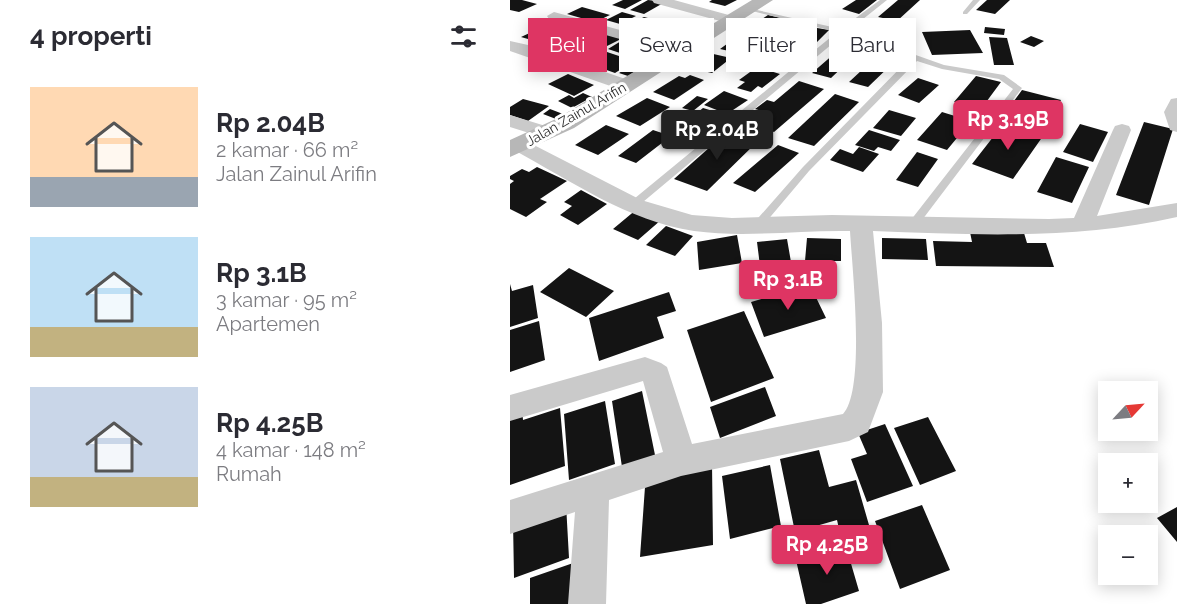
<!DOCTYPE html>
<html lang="id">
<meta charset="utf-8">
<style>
:root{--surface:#fff;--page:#f7f7f7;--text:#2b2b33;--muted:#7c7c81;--accent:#de3563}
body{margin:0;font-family:Raleway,sans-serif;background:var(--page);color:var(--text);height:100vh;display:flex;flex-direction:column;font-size:22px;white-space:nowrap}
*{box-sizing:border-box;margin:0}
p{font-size:20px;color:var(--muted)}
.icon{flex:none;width:33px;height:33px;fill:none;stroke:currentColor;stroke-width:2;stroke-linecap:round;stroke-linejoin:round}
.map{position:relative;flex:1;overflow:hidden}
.side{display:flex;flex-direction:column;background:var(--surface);width:510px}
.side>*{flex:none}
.hud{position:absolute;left:18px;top:18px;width:558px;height:54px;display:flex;gap:12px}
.needle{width:39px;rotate:64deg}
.fabs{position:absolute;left:588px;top:381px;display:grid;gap:12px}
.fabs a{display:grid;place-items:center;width:60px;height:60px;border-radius:0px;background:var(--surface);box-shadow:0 3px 15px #0003;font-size:30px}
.price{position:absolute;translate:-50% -51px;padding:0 14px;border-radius:6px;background:var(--accent);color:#fff;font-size:20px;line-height:39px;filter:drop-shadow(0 2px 3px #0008)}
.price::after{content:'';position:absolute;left:50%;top:36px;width:18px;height:14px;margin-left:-9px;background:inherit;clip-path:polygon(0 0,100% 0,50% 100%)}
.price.on{background:#222;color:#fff}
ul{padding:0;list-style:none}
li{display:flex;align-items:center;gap:18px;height:150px;padding:0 30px}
li span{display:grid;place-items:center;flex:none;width:168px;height:120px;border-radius:0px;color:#555}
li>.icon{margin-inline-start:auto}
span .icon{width:72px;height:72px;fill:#fffc;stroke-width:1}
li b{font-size:26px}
h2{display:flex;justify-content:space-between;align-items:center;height:72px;padding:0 30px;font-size:26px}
.chip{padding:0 21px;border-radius:0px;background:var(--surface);box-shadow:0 3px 15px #0003;font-size:21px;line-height:54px}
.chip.on{background:var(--accent);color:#fff}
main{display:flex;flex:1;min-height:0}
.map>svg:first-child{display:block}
.building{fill:#141414}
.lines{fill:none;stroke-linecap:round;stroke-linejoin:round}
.lane{fill:#cacaca;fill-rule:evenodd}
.street{fill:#cacaca;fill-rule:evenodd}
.secondary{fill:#b7b7b7;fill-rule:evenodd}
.labels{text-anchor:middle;stroke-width:6;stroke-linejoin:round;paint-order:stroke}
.far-street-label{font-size:14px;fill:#2d2d2d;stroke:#fff}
</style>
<main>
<section class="side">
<h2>4 properti<svg class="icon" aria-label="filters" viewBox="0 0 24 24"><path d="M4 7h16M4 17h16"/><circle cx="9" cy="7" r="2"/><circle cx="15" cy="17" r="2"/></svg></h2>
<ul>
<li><span style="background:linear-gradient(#ffd9b3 75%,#9aa5b1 0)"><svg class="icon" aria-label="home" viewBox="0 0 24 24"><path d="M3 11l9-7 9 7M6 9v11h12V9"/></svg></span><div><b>Rp 2.04B</b><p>2 kamar · 66 m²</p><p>Jalan Zainul Arifin</p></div></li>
<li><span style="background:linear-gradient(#bfe0f5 75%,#c2b280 0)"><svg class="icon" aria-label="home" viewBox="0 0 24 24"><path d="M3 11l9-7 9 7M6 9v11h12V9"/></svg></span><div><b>Rp 3.1B</b><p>3 kamar · 95 m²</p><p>Apartemen</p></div></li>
<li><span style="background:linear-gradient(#c9d6e8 75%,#c2b280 0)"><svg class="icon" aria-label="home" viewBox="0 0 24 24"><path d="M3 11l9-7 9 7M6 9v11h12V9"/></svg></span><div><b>Rp 4.25B</b><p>4 kamar · 148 m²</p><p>Rumah</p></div></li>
</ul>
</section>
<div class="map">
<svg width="667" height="604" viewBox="0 0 667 604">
<rect width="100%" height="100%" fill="#fff"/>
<path class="building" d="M0,0H12L27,4L9,12L0,10Z
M113,0H132L115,9L102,5Z
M138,0L155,2L134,14L120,10Z
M202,0H227L215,6L199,2Z
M346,0H367L349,14L332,9Z
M388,0H410L387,21L368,17Z
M477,0H500L485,14L466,10Z
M72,7L100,15L85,22L57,14Z
M112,12L126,16L110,24L96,20Z
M258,15L276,19L259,32L240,27Z
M134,17L146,20L130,29L118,25Z
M48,19L62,23L42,33L28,28Z
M149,22L162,25L147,34L134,30Z
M64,24L78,28L59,38L44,33Z
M301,27L319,30L305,44L286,40Z
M475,27L495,29L494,35L474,33Z
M26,30L39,34L25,41L11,37Z
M236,30L253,35L228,53L210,49Z
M460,30L473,53L422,55L412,32Z
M97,32L113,38L95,47L79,41Z
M43,34L57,39L42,47L28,41Z
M156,35L173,40L165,44L148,39Z
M521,36L534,41L524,47L510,42Z
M479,37L497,38L504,65H484Z
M116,38L141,46L122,57L98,49Z
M62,40L96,51L78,61L43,49Z
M340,40L357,44L321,78L302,73Z
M273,47L298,53L283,66L257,59Z
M97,52L124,61L105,73L77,63Z
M199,53L221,58L202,73L180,68Z
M366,57L384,62L358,87L339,82Z
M132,59L141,62L118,76L109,73Z
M247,67L270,74L252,88L248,86L241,92L227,88L235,82L229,80Z
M58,74L84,85L64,96L38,84Z
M180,75L194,80L164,100L143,92L169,76L175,78Z
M466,76L491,82L471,109L444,102Z
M408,78L429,85L409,103L388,95Z
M289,81L314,89L264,132L238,123L252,111L245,109L257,100L264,102Z
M512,90L551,100L534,128L493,116Z
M214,91L238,100L217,114L194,105Z
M73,93L82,97L62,108L48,101L59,95L64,98Z
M325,94L349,102L304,146L278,138Z
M187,96L198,99L183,111L172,108Z
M137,98L160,107L130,126L106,116Z
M13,99L39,106L18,121L0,115V107Z
M193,108L216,115H217L211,120L187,113Z
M40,109L53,114L46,119L33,114Z
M379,110L406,118L391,136L363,128Z
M432,112L461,121L437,150L407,140Z
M185,116L207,121L203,125L180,120Z
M179,122L202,127L193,136L170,131Z
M634,122L663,129L639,205L606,195Z
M494,123L533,136L503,179L462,164Z
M570,124L598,132L583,162L553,152Z
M96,125L119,134L88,155L65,145Z
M143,130L161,136L126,163L108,156Z
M359,130L390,140L381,151L368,147L364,151L345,145Z
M218,131L249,140L197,191L164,179Z
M268,145L289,153L245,192L223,183Z
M349,147L369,154L353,172L320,160L330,149L343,154Z
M407,152L428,159L408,187L386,180Z
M546,157L579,167L562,203L527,192Z
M27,167L57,181L30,199L37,202L16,217L0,209V184L4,181L0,179V176L12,169L19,172Z
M71,190L97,204L68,225L50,215L62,206L54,202Z
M127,209L151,220L128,240L103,229Z
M156,226L183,236L165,256L136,245Z
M460,232L514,233L517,243H536L544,267L426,266L423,241L462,242Z
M227,235L232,263L189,270L187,242Z
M297,238L331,239V261H295Z
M372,238L416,239L418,260L372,259Z
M277,239L281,262L250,266L247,242Z
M59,268L104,291L76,317L30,292Z
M0,284L2,291L23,285L28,318L0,327Z
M300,285L316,318L254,337L241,302Z
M159,292L166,311L147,317L154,338L89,361L79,318Z
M234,311L264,378L201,402L177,330Z
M29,321L35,360L0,372V330Z
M255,387L266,416L210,438L200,407Z
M132,391L145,455L112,467L102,401Z
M95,401L105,464L59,480L54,414Z
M50,408L55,466L0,485V413L12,409L13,420Z
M418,417L446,471L410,485L384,428Z
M375,424L403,486L357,502L341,459L357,454L348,433Z
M309,450L319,487L346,480L359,525L330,533L327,520L285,532L270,459Z
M202,463L203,545L130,557L136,473Z
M260,465L271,526L220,539L212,476Z
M56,504L59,558L4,578L3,521Z
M412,505L440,570L390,589L365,521Z
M667,507V542L647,518Z
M335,543L349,591L311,604H296L286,560Z
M69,561L71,604H20V578Z"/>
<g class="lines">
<path class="lane" d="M370,0H377L338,31L434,65L494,75L512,88L406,228L402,229L397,225L503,89L489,79L432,69L407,61L299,171L251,228L247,229L242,225L293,167L400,58L334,34L127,207H119V203L327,32L238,10V8L331,29Z
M463,0H470L457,14H453V12Z"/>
<path class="street" d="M142,0H164L226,17L228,20L221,24L144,3Z
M44,12L176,48L178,51L170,56L39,19L37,16Z
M0,41L18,45L121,81L124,85L121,89H109L0,51Z
M667,98V132L660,130L654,112L661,99Z
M0,115L42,128L44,132L42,136L35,138L0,127Z
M612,124L619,126L621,130L587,216L667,203V217C565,240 467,235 363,231L372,323L373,392L358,432L339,441L171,476L99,500L96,604H58L65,512L0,534V500L153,452L133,381L0,421V395L135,357L151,363L157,367L182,444L333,414C356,390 342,267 340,231C288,230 235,238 184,231C118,221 61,181 4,150L1,146L4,142H18L131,200L182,215L222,218L322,215L539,219L564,218L603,130L605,126Z"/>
<path class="secondary" d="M242,0H263L64,128L0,157V140L48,118Z"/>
</g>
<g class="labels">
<g class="far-street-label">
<text transform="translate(66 114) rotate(-30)" y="5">Jalan Zainul Arifin</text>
</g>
</g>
</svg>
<div class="fabs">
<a><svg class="needle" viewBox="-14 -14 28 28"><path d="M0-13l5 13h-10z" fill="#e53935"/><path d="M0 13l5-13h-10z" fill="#7c7c81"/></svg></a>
<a>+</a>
<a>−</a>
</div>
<b class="price" style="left:498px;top:151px">Rp 3.19B</b>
<b class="price on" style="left:207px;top:161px">Rp 2.04B</b>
<b class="price" style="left:278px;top:311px">Rp 3.1B</b>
<b class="price" style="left:317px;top:576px">Rp 4.25B</b>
<div class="hud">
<a class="chip on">Beli</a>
<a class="chip">Sewa</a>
<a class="chip">Filter</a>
<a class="chip">Baru</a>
</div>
</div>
</main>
